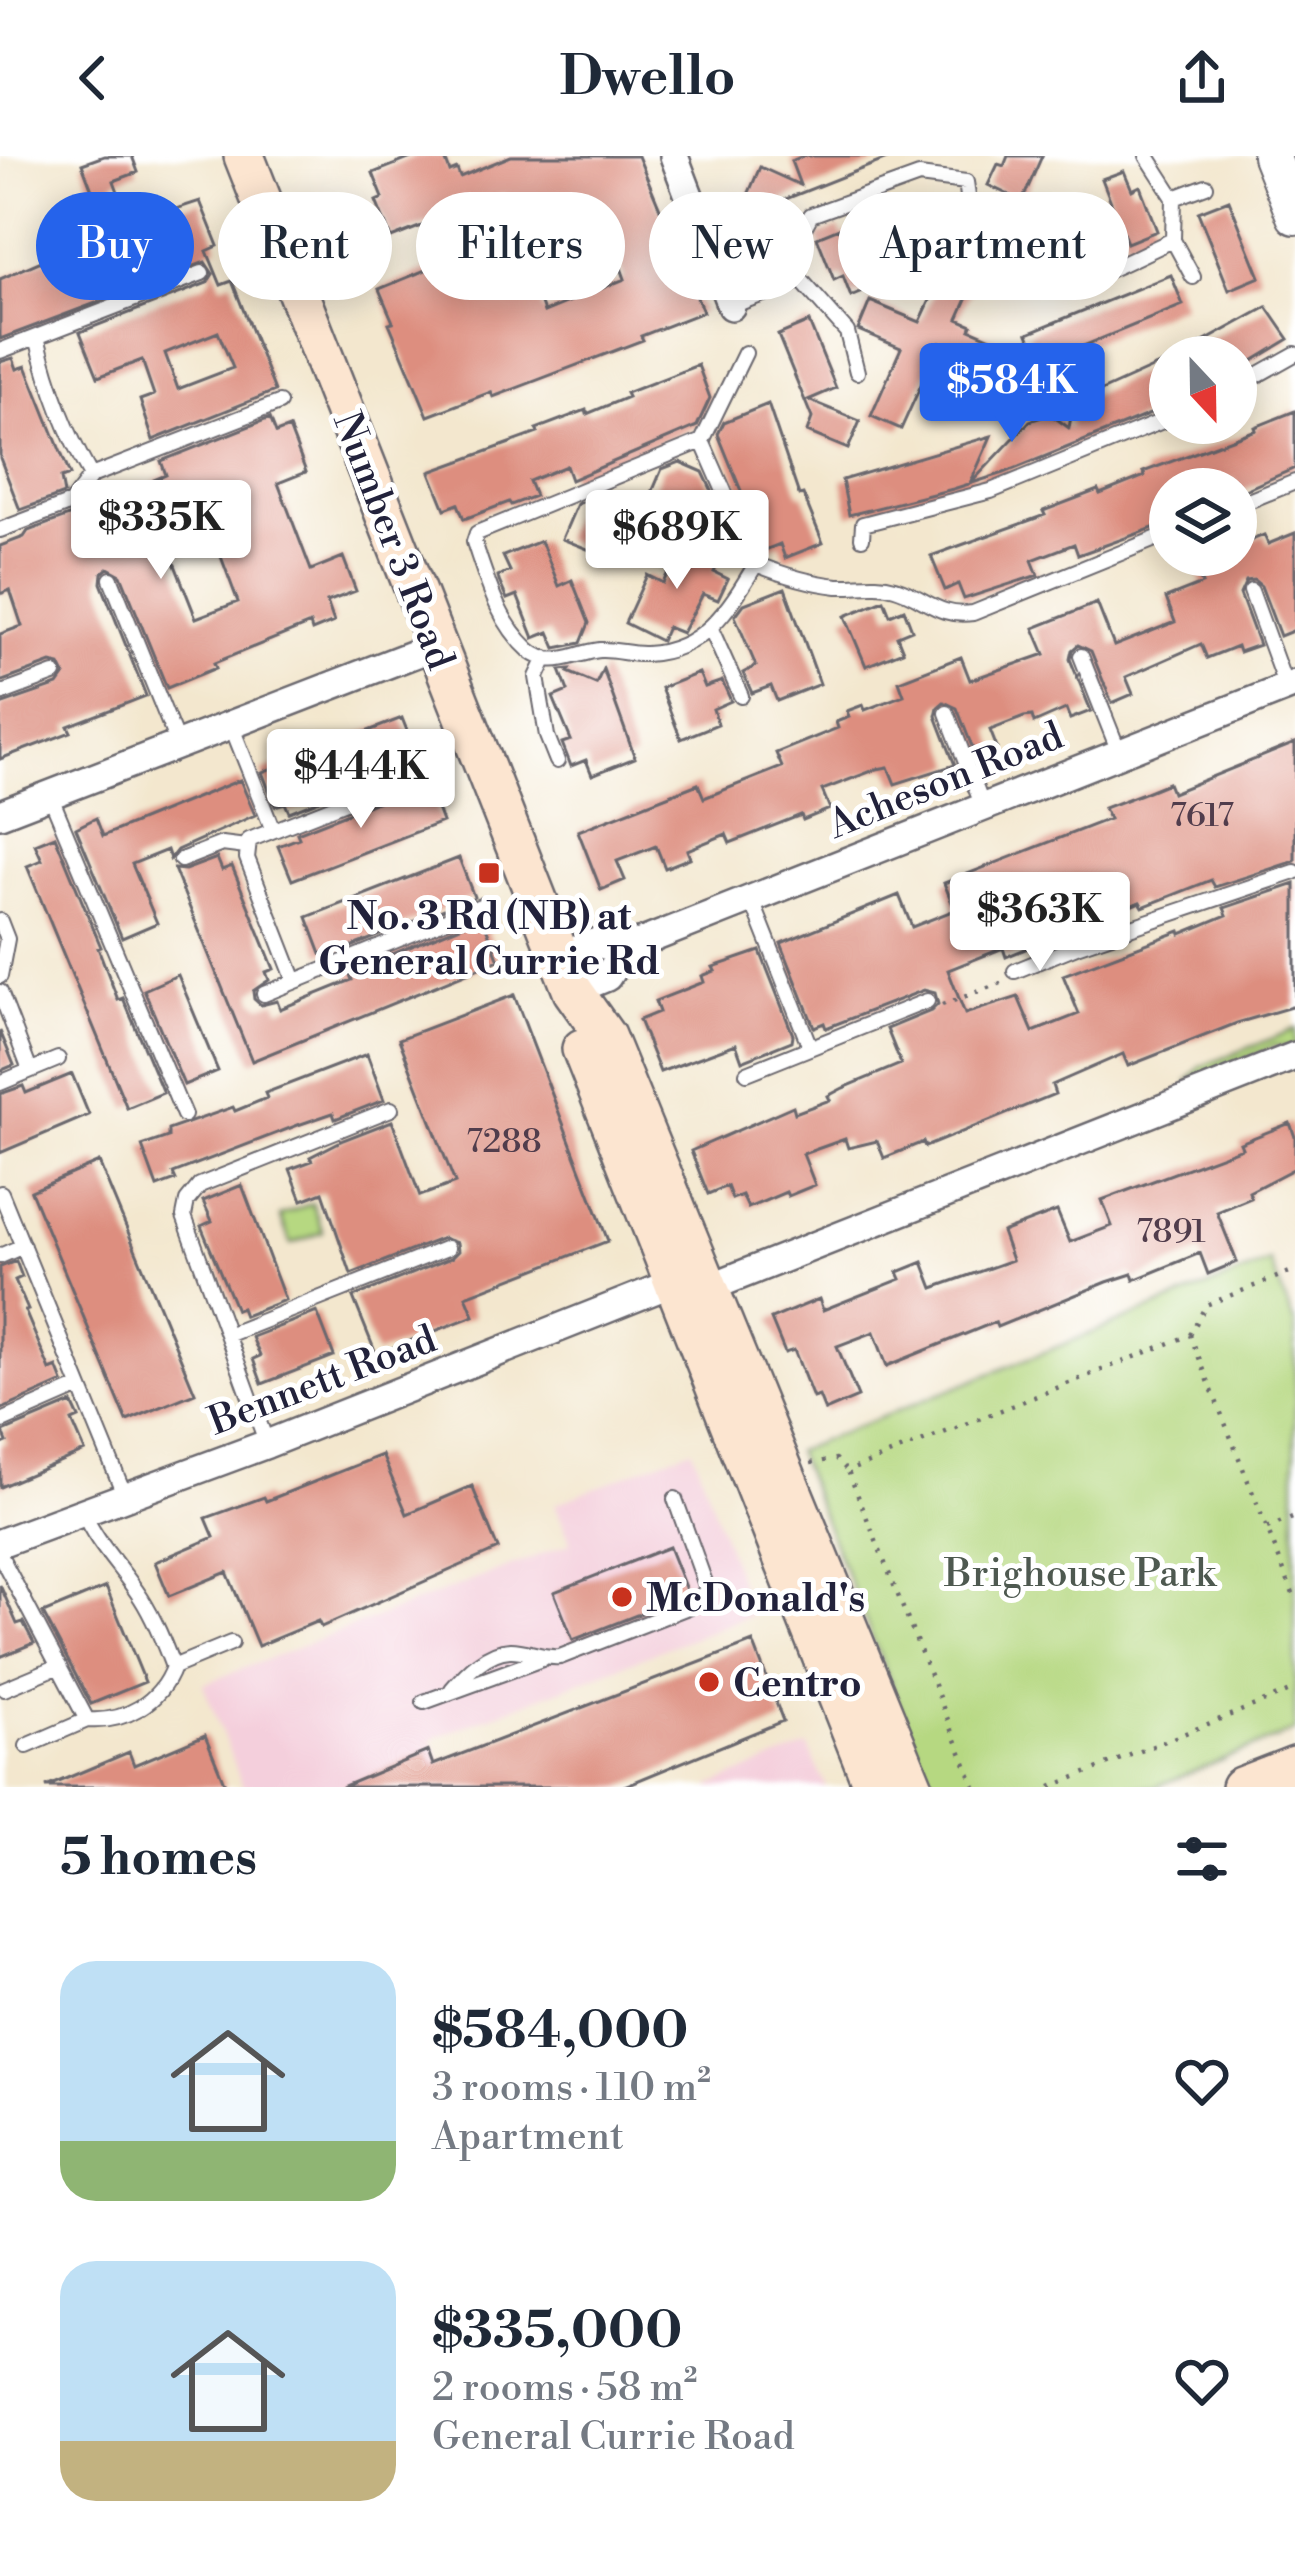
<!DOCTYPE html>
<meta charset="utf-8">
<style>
:root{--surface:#fff;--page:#f6f6f7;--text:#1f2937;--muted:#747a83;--accent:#2563eb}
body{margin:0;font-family:"Libre Bodoni",serif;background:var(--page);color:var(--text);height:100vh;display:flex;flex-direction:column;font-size:45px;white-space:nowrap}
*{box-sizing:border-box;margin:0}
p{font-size:39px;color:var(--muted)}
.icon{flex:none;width:66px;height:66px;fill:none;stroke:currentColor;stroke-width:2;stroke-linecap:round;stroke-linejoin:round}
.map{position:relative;height:1631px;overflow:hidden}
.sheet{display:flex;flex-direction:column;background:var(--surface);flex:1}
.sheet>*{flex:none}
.top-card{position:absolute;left:36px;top:36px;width:1224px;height:108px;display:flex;gap:24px}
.needle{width:78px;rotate:158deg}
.buttons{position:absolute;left:1149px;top:180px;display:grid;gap:24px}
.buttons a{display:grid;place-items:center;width:108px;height:108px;border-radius:50%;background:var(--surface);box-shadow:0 6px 30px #0003;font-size:60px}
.price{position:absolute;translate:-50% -102px;padding:0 27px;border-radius:12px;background:#fff;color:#222;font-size:39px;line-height:78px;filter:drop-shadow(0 3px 6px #0008)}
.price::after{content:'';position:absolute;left:50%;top:72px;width:36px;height:27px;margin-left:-18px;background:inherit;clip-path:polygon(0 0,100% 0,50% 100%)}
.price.on{background:var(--accent);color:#fff}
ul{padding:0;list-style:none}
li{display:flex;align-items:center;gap:36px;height:300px;padding:0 60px}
li span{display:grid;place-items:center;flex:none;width:336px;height:240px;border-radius:36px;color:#555}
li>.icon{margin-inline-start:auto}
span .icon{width:144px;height:144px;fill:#fffc;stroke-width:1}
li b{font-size:51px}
h2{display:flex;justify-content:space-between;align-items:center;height:144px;padding:0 60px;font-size:51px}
.chip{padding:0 42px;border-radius:54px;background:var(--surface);box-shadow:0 6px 30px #0003;font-size:42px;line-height:108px}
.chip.on{background:var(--accent);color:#fff}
header{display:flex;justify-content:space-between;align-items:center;height:156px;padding:0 60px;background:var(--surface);font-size:54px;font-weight:700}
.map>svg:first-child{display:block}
.built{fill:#f4cfdc}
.green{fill:#b6d881;stroke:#6c7d5e;stroke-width:3}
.building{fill:#dd8e7f;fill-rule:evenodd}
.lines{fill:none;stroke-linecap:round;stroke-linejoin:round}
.service-casing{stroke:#6b676e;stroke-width:18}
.minor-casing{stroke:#6b676e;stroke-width:32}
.tertiary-casing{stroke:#6b676e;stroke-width:40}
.secondary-casing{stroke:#6b676e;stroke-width:44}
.path{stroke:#6b676e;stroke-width:4.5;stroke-dasharray:3 9;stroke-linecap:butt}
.service{stroke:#fff;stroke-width:14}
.minor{stroke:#fff;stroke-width:27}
.tertiary{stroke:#fff;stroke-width:36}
.secondary{stroke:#fce5d0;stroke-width:39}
.poi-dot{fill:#c8321e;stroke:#fff;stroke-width:4.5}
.labels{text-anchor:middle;stroke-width:10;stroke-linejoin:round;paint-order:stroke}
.number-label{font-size:33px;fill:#513d4c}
.street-label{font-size:39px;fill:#22223b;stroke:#fff}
.poi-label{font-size:39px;font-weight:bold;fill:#22223b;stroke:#fff;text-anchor:start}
.park-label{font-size:39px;fill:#4e5950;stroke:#fff}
</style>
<header><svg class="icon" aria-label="back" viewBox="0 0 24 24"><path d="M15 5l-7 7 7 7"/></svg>Dwello<svg class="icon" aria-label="share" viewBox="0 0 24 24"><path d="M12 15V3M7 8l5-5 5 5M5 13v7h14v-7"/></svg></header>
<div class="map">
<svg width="1295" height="1631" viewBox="0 0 1295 1631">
<rect width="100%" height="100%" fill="#fff"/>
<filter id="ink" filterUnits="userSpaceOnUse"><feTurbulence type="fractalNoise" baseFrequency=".00833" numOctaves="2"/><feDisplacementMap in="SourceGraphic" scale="24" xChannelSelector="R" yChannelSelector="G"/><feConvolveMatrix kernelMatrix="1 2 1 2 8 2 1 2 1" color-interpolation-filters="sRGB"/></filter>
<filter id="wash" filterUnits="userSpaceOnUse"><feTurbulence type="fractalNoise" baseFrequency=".004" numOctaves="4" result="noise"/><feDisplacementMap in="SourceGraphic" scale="48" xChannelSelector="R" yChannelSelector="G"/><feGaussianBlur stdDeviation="2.7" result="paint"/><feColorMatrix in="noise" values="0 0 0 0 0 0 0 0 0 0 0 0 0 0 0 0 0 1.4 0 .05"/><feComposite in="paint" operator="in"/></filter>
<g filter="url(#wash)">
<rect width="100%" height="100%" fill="#f3e7ce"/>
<path class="built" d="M692,1292L751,1459L432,1583L450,1631H243L203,1528L571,1387L555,1348Z
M808,1590L826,1631H708Z"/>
<path class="green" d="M1295,873V891L1275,890L1187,926L1201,911Z
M312,1047L323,1076L291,1088L280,1060Z
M1270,1106L1295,1169V1575L1155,1631H933L796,1295Z"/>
<g id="blocks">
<path class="building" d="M104,0H132L138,16L114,25L130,68L200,45L218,90L207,95L221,129L232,125L275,235L153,284L140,244L154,239L142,204L98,221L80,176L207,127L213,118L205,106L0,183V123L108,76L82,8ZM218,176L233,212L178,233L165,197Z
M416,0H444L450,16L457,13L460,21L511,0H638L703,156L641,180L643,184L493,241L491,236L428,260L389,167L393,166L379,133L428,113L426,106L513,73L544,156L625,123L596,41L518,73L504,38L391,82L376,45L383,42L373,17Z
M803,0H892V1L738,62L760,11L800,29L791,5Z
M1008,0H1042L1022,45L988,29L998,8L1004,10Z
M1124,15L1132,34L1140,30L1157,75L1127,87L1102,23Z
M1012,41L1094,77L1079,109L1040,92L1037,99L995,81Z
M1229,44L1260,121L1229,134L1198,56Z
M890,49L930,66L934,58L955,67L938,105L877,80Z
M756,56L786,69L776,92L747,79Z
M839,72L842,80L849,77L863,112L868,99L880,129L851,141L843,120L834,124L817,81Z
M945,112L975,125L958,163L972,169L970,173L1038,202L1028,177L1171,119L1183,149L1018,217L1013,228L970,210L974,202L940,187L901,273L871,260L901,192L858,174L870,145L920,166Z
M1267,151L1289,183L1236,215V201H1176Z
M809,166L836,232L808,244L860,265L848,293L807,276L812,262L778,179Z
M13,202L17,213L26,210L70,319L61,322L64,338L20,354L0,302V206Z
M1170,204V249L1155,256L1004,317L953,333L849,359L842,324L991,280L970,328L1030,265L1050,258L1069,272L1072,254L1066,251Z
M698,209L710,242L697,270L571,324L566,310L529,325L535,340L511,349L509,346L464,363L458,348L445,353L430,316L538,277L536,273L586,254L587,258L628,241L626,237Z
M768,248L799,339L803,338L823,387L785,402L780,388L765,394L718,278L724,266Z
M1295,255V312L1240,336L1234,323L1198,333H1170V366L1078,399L1074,388L1032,404L1038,419L964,443L958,428L945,434L931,400L1045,359L1043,355L1098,334L1100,338L1145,320L1143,316L1256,274L1255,271Z
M270,262L276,277L289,272L306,316L278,327L311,414L343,401L356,435L327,446L334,466L312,475L310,468L214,507L216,512L167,532L121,419L108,412L102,417L101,427L146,540L68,570L71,576L0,603V549L58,529L65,519L60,509L51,507L0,526V478L22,470L10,434L0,438V390L24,381L28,375L155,328L154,324L166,319L161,305ZM230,345L244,380L217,390L238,446L196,462L160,371Z
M680,306L703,316L712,335L695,374L645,353L662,313Z
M600,339L636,354L615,404L562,383L577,348Z
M1295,377V474L1280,480L1261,430L1254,424L1246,425L1240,438L1259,489L1239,496L1237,490L1207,502L1201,488L1126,521L1133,538L1112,547L1091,495L1078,489L1072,494L1070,503L1091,555L1070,563L1066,553L1034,567L1032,560L1024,561L990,574L997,592L976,601L957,552L944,546L938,551L936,560L955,609L895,628L888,611L877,613L822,634L830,653L803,664L801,659L730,687L726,678L687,694L690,702L665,712L656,690L617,705L625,724L601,734L578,675L698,628L704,642L782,611L776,597L838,572L836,566L849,561L847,555L863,549L865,554L904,539L899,525L961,501L970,524L1045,498L1034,472L1097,447L1114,490L1175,466L1166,442L1202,428L1194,407L1213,399H1236L1244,387L1264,379L1268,388Z
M684,383L721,401L714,416L728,423L718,444L703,438L682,477L667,471L661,485L625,467L647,419L663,427Z
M541,385L559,430L572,424L589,467L581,487L556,492L549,476L534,482L517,439L507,443L499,425L498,420L510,415L503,400Z
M785,432L820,528L777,545L771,530L752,537L743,517L756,510L735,460L744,448Z
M884,444L890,459L904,453L912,474L897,480L903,495L866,510L845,460Z
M570,513L568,516L596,528L603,513L635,602L592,619L586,604L571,610L562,587L571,584L553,541L568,535L560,514Z
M699,517L705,531L722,525L731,545L713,553L718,568L681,583L661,532Z
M402,562L419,605L289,656L285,647L275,650L262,616Z
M1295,587V705L1215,731L1211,724L1143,751L1140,746L1006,801L1003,792L948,814L965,858L1018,841L1033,876L1079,858L1063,819L1180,775L1181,778L1227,759L1224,752L1295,728V850L1237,867L1128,910L1123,898L1052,929L1055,938L925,991L923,986L884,1002L877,985L848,992L845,983L803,998L815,1029L788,1040L786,1036L748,1052L742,1039L732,1043L727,1030L708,1038L691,995L793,950L795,957L830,944L828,940L843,932L901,908L887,873L931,855L938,848L935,837L924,834L826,872L824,867L814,871L781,787L899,739L912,771L955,754L944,727L1109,663L1104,652L1141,638L1168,627L1172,637Z
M240,624L255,659L177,694L170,703L167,694L132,708L157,767L122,782L76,672L96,662L103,680Z
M427,626L442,666L292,724L278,690L299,682L297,677Z
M55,680L101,791L98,792L118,844L123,842L163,937L127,952L27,710L42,704L35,688Z
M217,702L222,714L232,710L274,813L266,816L269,824L253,835L254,843L261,849L277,845L280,853L352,824L349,816L482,761L499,804L252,905L174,713L185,714Z
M459,702L474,741L341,795L339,791L321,798L307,761Z
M760,795L793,879L792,885L742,905L736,888L660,916L639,864L659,856L655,845L704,826L702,820L715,815L713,811Z
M178,819L218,915L184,929L144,834Z
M514,839L608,1085L466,1140L474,1160L376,1198L353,1141L451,1102L458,1095L457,1087L443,1082L351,1118L323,1036L302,1044L290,1013L312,1005L310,1001L343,984L392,965L420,1040L455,1027L399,883Z
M0,875L14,909L0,915Z
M367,898L384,944L335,963L333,957L298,969L173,1017L176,1024L157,1031L142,990L168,981V974L233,951L235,955L267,942L265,937Z
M72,918L89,959L0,997V938L23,930L26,937Z
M1290,967L1295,981V1012L1249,1036L1251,1042L1217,1056L1237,1106L1208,1118L1200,1097L1134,1124L1132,1118L1107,1126L997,1171L995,1166L887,1210L874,1176L837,1190L858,1241L825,1255L819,1240L813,1242L794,1194L785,1197L771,1163L819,1143L823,1154L901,1123L898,1116L923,1106L933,1132L1012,1104L1002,1076L1057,1055L1070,1086L1112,1070L1102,1044L1242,992L1240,987Z
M99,1006L195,1237L127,1265L31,1035Z
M242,1029L285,1144L244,1160L241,1152L236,1154L201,1070L212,1065L203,1045Z
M16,1105L22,1121L15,1124L28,1154L25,1155L50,1214L57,1211L63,1226L0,1254V1111Z
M317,1156L334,1200L262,1228L253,1203L260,1200L252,1181Z
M72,1247L79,1262L72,1265L85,1295L0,1331V1289L7,1286L3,1276Z
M382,1299L407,1358L472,1330L498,1393L321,1471L318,1465L258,1490L227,1416L169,1440L155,1406L214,1381L206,1362L264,1341L266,1345Z
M669,1391L688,1439L573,1484L554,1436Z
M0,1429L17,1468L23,1466L34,1487L0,1501Z
M106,1431L145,1526L91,1548L43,1457Z
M753,1486L783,1565L622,1631H342L428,1595L433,1609Z
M205,1579L226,1631H46L129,1596L134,1609Z"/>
</g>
</g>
<g filter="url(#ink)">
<use href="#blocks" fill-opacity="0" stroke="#6b676e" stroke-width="3"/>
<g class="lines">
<g class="service-casing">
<path id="service" d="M1174,42L1206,30
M1173,84L1193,121
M801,124L847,176L857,216
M731,150L801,124L790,97L811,59L919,20L966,26C969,43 969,64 975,80C1011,178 1111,111 1173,84L1174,42L1147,0
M37,181C49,231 65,275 91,320
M0,195L202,117
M1236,231L1295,198
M702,285L745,197
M1236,350L1295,326
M0,374L71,347L91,320L279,247
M862,382L863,368L991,335L1170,262
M756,408C729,453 704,495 646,498C631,499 615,493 600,494C574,497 552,514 529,494C498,466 487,424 474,386L477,377L702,285L756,408C783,419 810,427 838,430C858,431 875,426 895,432C925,441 938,462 973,457L1170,377
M111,423L178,589
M1251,435L1286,531
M711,473L741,540
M1081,500L1119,596
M546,502L537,521L547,580L557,605
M0,538L54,518
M947,557L983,651
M231,569L272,672
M50,639L184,959
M181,704L222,688L246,691
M751,742L810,891
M0,765L7,783L0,820
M1015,815L1079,789L1295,716
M295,825L247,702L249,684L424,615
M0,836L30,914
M264,838L483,749
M747,917L927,845
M0,927L58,903
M1,1037L125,1340
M0,1100L23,1090
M230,1178L447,1092
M2,1265L80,1231
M267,1288L184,1060L187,1045L200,1029L391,953
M0,1399L87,1564C124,1567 160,1547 173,1511C164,1487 155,1464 141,1442C122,1412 97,1389 83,1356
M173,1511L231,1487
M4,1533L59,1510
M452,1533C466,1517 487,1495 510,1494C525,1493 541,1503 560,1501L698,1447L707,1432L675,1343
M424,1546L542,1503
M27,1590L87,1564"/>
</g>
<g class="minor-casing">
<path id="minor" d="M674,0L731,150
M0,658L437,489
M560,800L594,787L625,793L1295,528
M573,835L607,821L625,793
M708,1132L1295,900
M0,1387L267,1288L672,1127"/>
</g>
<g class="tertiary-casing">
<path id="tertiary" d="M1271,0L1295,60"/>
</g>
<g class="secondary-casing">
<path id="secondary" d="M244,0L573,835L605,880L913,1631
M582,893L874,1631
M1241,1631L1295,1610"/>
</g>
<path class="path" d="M942,849L1004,826
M1190,1179L1206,1149L1295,1114
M811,1307L836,1303L848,1315
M1267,1372L1295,1361
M975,1631L848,1315L1190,1179L1295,1443
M1051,1631L1295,1533"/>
<use href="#service" class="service"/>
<use href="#minor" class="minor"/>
<use href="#tertiary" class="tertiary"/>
<use href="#secondary" class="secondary"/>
</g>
</g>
<g class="poi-dot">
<rect x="477" y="705" width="24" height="24" rx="6"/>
<circle cx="622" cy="1441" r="12"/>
<circle cx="709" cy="1526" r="12"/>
</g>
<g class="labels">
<g class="number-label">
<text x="1202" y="670">7617</text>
<text x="504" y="996">7288</text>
<text x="1171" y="1086">7891</text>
</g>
<g class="street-label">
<text transform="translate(395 384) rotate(69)" y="14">Number 3 Road</text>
<text transform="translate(945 623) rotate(-22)" y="14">Acheson Road</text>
<text transform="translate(322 1223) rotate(-21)" y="14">Bennett Road</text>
</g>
<g class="poi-label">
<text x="489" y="773" text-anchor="middle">No. 3 Rd (NB) at<tspan x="489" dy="45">General Currie Rd</tspan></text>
<text x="646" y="1455">McDonald's</text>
<text x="733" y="1540">Centro</text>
</g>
<g class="park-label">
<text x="1080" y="1430">Brighouse Park</text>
</g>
</g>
</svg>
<div class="buttons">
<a><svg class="needle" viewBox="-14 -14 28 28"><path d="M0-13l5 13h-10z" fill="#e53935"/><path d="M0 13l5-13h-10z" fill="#747a83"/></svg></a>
<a><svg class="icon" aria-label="layers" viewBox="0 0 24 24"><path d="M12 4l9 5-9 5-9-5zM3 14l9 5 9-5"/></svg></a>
</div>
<b class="price on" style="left:1012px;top:289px">$584K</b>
<b class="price" style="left:161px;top:426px">$335K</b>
<b class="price" style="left:677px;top:436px">$689K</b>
<b class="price" style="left:361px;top:675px">$444K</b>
<b class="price" style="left:1040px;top:818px">$363K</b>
<div class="top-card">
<a class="chip on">Buy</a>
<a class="chip">Rent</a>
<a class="chip">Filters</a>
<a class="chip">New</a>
<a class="chip">Apartment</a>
</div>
</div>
<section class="sheet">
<h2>5 homes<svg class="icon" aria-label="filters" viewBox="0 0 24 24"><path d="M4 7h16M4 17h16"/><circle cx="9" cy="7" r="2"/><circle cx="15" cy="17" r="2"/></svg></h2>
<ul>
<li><span style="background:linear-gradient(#bfe0f5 75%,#8fb573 0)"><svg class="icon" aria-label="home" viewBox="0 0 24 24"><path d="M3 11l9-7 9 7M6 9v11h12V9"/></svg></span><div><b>$584,000</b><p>3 rooms · 110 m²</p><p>Apartment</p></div><svg class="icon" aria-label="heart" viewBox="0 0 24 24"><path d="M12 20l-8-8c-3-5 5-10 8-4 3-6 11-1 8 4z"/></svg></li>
<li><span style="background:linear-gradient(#bfe0f5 75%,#c2b280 0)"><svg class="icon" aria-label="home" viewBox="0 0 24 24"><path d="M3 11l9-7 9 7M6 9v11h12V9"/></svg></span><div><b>$335,000</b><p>2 rooms · 58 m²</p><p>General Currie Road</p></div><svg class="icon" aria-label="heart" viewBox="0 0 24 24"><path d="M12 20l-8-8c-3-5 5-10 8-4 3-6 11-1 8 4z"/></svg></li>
</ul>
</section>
